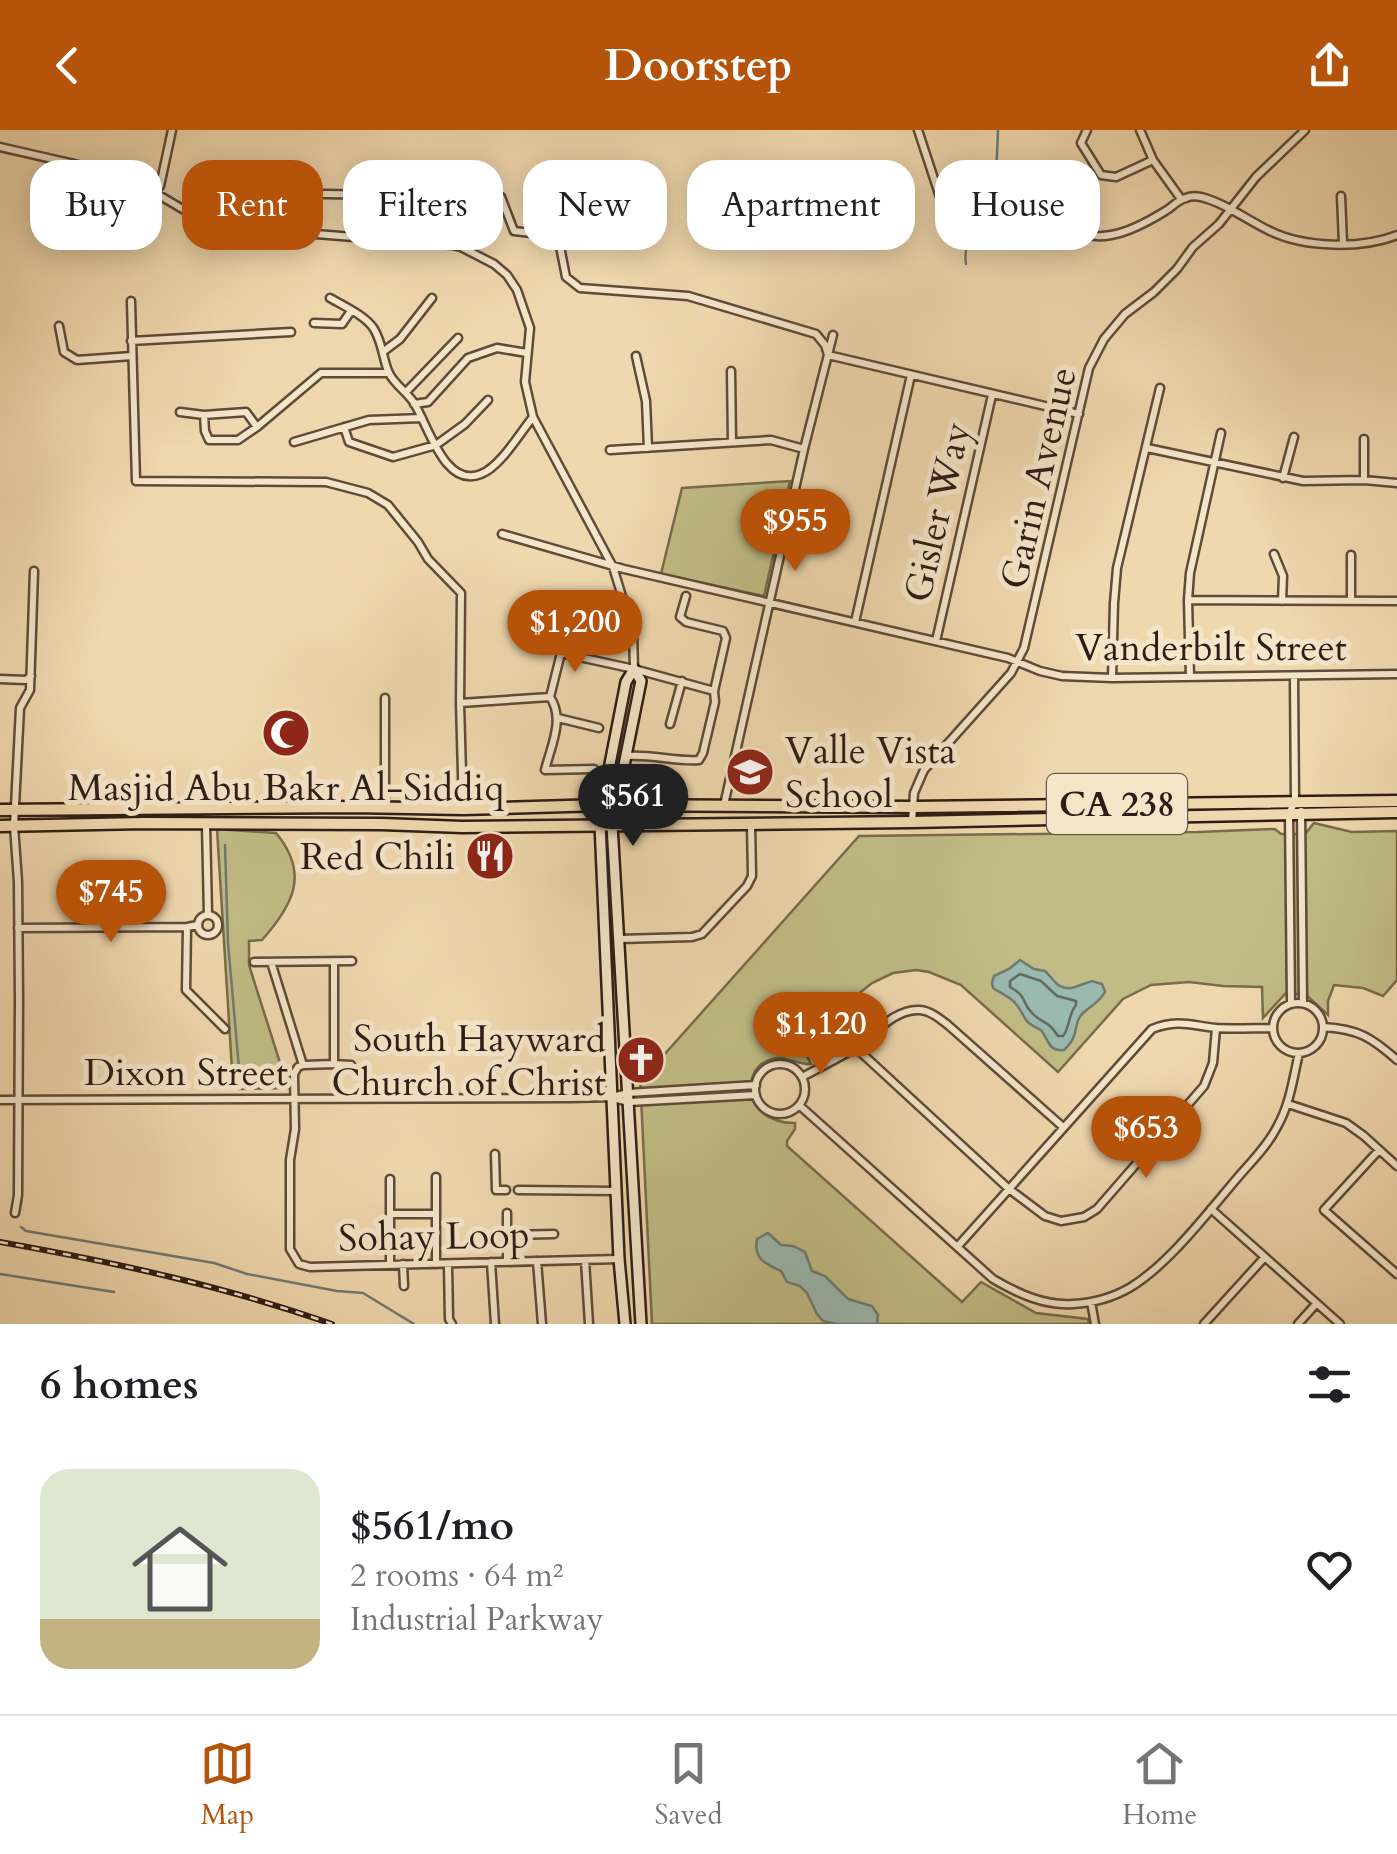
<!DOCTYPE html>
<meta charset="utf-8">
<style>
:root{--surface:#fff;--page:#f2f2f2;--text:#202124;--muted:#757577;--line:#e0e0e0;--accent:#b45309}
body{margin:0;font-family:Cardo,serif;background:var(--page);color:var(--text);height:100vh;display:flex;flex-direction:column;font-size:38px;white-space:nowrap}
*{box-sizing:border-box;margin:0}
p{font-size:32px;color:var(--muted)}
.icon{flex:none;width:55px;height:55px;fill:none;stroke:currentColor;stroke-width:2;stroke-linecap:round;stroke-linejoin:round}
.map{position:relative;height:1194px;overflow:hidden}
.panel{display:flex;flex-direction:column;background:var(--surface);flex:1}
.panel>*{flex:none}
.banner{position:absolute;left:30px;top:30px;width:1338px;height:90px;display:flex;gap:20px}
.price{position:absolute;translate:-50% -85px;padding:0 22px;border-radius:35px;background:var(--accent);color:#fff;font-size:32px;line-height:65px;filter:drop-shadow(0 2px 5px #0008)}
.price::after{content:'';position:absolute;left:50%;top:60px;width:30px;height:22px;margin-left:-15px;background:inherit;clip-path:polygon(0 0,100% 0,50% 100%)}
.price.selected{background:#222;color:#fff}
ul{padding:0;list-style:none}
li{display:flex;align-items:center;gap:30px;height:250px;padding:0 40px}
li span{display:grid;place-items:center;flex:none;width:280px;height:200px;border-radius:30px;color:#555}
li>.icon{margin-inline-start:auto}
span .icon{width:120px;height:120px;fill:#fffc;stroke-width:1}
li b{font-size:42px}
h2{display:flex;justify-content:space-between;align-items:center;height:120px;padding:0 40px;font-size:42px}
.tag{padding:0 35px;border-radius:30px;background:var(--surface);box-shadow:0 5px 25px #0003;font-size:35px;line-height:90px}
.tag.selected{background:var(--accent);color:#fff}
header{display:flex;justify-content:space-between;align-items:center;height:130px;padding:0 40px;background:var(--accent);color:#fff;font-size:45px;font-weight:600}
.tab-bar{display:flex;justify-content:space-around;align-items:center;height:140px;border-top:2px solid var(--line);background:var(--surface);font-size:28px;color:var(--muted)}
.tab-bar a{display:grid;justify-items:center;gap:5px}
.tab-bar .selected{color:var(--accent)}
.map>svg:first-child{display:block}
.green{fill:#c1bc85;stroke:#786c4c;stroke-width:2.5}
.water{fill:#9ab9af;stroke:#6f7a71;stroke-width:2.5}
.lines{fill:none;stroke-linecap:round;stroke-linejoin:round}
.shore{stroke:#646a62;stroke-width:2.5}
.stream{stroke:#6f7a71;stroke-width:2.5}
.street-casing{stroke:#5f4b3a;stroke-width:11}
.secondary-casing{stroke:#2f1c14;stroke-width:14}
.primary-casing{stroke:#2f1c14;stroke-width:15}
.street{stroke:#f5e6ca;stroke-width:6}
.secondary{stroke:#f5e6ca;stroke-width:9}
.primary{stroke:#f0d8ae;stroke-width:10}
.rail-casing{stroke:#2f1c14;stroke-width:6}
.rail{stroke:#f5e6ca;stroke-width:2.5;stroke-dasharray:8;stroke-linecap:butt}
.labels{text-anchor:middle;stroke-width:10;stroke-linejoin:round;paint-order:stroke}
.shield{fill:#f5e6ca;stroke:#6a594b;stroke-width:2.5}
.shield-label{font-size:35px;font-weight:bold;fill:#2f1c14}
.street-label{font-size:38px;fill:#2f1c14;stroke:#f5e6ca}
.poi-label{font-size:38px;fill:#2f1c14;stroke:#f5e6ca;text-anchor:end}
</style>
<header><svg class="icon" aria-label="back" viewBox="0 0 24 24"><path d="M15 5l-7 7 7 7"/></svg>Doorstep<svg class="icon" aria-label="share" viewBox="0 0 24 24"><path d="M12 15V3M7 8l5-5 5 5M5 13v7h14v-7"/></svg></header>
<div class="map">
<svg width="1397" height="1194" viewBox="0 0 1397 1194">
<rect width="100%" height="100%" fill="#f0d8ae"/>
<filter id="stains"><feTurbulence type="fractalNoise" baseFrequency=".002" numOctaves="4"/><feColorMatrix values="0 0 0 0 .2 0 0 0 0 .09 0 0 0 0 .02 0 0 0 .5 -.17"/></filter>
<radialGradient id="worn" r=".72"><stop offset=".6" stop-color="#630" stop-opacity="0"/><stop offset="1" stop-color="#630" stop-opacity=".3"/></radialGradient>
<path class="green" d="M790,351L764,466L661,444L682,358Z
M1314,693L1352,702L1397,701V850L1383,866L1363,858L1334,855L1328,871V885L1306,865L1286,863L1263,888L1262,857L1223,856L1189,852L1151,855L1123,869L1058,942L961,855L929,842L916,840L893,843L872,853L837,881L796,905L811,934C797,935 786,925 772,929C750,934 744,963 759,979C768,989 782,993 795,993V999L787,1011V1016L962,1172L981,1152L1036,1183L1088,1189L1089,1194H652L639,926H663L859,706L1198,702L1275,699L1281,704H1305Z
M217,699L276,703C310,744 293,775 262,810L249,811V835L288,958L239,959V947L232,940Z"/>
<path class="water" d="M1020,830L1034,839L1045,841L1058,855L1065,858H1072L1092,851L1102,854L1105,862C1099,873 1090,876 1082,884C1072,894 1081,905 1064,920C1048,922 1049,910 1041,900C1020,890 1028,889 1016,874C1011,867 1000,863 993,858L992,853L994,846L1009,839Z
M768,1103L781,1115L793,1116L805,1122L812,1141L825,1146L848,1169L872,1176L878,1185L877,1194H837L823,1191L817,1184L807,1163L800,1156L787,1152L781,1141C766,1134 753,1129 757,1109Z"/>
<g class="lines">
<path class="shore" d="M1020,844L1041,851L1057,866L1076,871V875C1068,885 1070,897 1063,906H1058C1047,889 1042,894 1032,883C1021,872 1028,867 1010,857V851Z"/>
<path class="stream" d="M966,134C962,105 980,98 989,74C997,52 997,24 998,0
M225,715L228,813L239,938
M21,1097L26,1101L214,1133L247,1144L337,1161L363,1163L414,1194
M0,1144L114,1162"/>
<g class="street-casing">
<path id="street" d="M918,0L941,70L950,86C970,83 999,74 1018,76C1053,79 1070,113 1111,105C1130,102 1151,90 1167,80C1173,76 1178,70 1186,68C1190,66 1196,66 1201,67C1225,73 1247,90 1270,101C1304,118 1362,119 1397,105
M1087,0L1081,13L1101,45L1116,47L1153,30
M1140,0L1153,30L1181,69
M0,17L118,44L130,48L191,84L225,94L279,101L452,115L461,117L494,134L507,145L517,160L530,198L525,252L533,287L613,437L633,502L634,539
M154,62L160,56L172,0
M267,63L501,67L514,101L558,106L566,147L580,158L688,166L816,204L825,215L828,225L1079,284
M1341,66L1343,113
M330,168C344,176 366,186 374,199C383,214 383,231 389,243C394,254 407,262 414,273C429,297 445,359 481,344C500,337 520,303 533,287
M131,171L136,351L326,352L368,363L388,375L418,412L428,429L461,463L460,573L463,679
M314,193L342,194L351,181
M59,196L64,222L77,230L132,226
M131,211L291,202
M384,221L400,209L432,168
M636,226L646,271L648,318
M731,241L732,311
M406,262L458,208
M414,274L428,272L468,228L497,218L527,223
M180,282L204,285L246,282L257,297L321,243H389
M204,285L205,301L209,310H238L257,297
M344,297L349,312L393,327L436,315L465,294L488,270
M294,312L369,290L422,288
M1147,318L1303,351L1364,350L1397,353
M610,320L771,310L804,319
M1283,348L1294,307
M1364,350V309
M502,404L624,439L1008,528L1040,541L1062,546L1112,548L1397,544
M1274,424L1283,446L1282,471
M1188,470L1397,471
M1351,470V425
M855,492L911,245
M528,506L559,513L561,523L634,539L714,561
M936,511L992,265
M1190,547L1188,470L1190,443L1221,303
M1112,548L1114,473L1117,438L1160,258
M0,549L26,550L31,546
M550,567C565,589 551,616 545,640L594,639
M550,567L561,523
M460,573L550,567
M558,588L599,598
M670,594L682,551
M627,626C652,624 676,632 699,630L703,623L715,572L714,561L726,508L723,501L686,492L680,487L686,466
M724,675L804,319L833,205
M385,677V568
M1301,681L1303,873
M912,691L914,663L924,640L1011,543L1024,518L1089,238L1104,209L1125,184L1154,162L1177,139L1193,117L1219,94L1256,47L1305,0
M206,694L208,785
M198 795a10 10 0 1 1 20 0a10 10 0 1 1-20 0Z
M187,797L186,860L225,899
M18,798L187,797L198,795
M619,809L692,807L702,804L747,756L752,746L751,694
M254,832L352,831
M271,832L303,935
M1291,873L1289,684L1295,671L1294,547
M1273 898a25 25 0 1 1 50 0a25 25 0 1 1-50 0Z
M1323,897C1358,899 1371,907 1397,930
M856,918L1009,1059L1045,1086L1061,1091L1084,1087L1097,1079L1204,956L1213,933L1216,898
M334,934L351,935
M755 959a25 25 0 1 1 50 0a25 25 0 1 1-50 0Z
M303,935L298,937L294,944L295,999L290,1030V1119L299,1134L310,1137L619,1129
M304,935L334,934V832
M802,947C819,938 835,930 852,920C872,908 893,878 920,880C931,881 940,889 948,895L1063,997
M613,968L629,972L756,965
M0,970L571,968L612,967L628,963L756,955
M1288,974L1346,993L1364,1006L1397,1036
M799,975L993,1149C1017,1163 1044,1176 1073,1174C1093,1173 1114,1167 1131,1157C1170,1133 1209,1081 1239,1046C1252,1031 1268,1015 1277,997C1290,974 1293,949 1299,923
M1379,1020L1324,1080L1397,1144
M495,1024L496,1060H506
M518,1060L616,1061
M1211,1079L1340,1194
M15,1083L18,1065L19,870L18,752L14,696L20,578L30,560L34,441
M507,1083V1132
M390,1084H436
M507,1105L554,1104
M958,1116L1152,899C1177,889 1190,895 1215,898C1234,899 1253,898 1272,898
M585,1130L589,1194
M537,1131L542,1194
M491,1132L495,1194
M390,1134V1049
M403,1134L404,1156
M436,1134V1047
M448,1135L449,1189L452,1194
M1091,1172L1095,1194
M1204,1194L1264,1128
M1298,1194L1316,1174"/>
</g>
<g class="secondary-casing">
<path id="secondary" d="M634,539L641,551L612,695L641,1194
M625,1194L619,1129L600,694L602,675L626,552L634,539"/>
</g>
<g class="primary-casing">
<path id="primary" d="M0,680L353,677L463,679L602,675L913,677L1397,671
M0,696L144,693L382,694L462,697L912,692L1397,682"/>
</g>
<use href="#street" class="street"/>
<use href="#secondary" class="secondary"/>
<use href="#primary" class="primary"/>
<g class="rail-casing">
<path id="rail" d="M0,1112C113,1132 224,1156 332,1194"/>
</g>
<use href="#rail" class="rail"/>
</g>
<defs>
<g id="mosque-disc" transform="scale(2.5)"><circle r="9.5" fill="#8f2418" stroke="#f5e6ca"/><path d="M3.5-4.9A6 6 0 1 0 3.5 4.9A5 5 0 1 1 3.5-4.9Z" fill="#fff"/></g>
<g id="school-disc" transform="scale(2.5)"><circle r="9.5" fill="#8f2418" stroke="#f5e6ca"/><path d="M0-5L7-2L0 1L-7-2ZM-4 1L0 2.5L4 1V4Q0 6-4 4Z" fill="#fff"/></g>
<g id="restaurant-disc" transform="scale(2.5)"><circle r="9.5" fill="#8f2418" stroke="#f5e6ca"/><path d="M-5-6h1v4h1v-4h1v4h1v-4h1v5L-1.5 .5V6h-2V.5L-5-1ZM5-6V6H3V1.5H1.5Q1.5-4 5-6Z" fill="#fff"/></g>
<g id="church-disc" transform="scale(2.5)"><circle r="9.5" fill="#8f2418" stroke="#f5e6ca"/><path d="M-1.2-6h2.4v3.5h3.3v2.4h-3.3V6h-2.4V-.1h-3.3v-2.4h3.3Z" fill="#fff"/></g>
</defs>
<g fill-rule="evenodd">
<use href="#mosque-disc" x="286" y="603"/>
<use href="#school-disc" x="750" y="642"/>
<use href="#restaurant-disc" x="490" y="726"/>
<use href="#church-disc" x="641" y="930"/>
</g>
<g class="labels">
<rect class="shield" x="1047" y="644" width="140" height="60" rx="8"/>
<g class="shield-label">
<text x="1117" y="686">CA 238</text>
</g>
<g class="street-label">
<text transform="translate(1038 348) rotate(-77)" y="13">Garin Avenue</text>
<text transform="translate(937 382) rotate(-77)" y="13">Gisler Way</text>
<text x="1211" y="530">Vanderbilt Street</text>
<text x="186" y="955">Dixon Street</text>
<text transform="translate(434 1106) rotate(-1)" y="13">Sohay Loop</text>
</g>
<g class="poi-label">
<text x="785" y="633" text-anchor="start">Valle Vista<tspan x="785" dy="44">School</tspan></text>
<text x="286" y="670" text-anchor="middle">Masjid Abu Bakr Al-Siddiq</text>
<text x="455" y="739">Red Chili</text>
<text x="606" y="921">South Hayward<tspan x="606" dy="44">Church of Christ</tspan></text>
</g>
</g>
<rect width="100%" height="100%" filter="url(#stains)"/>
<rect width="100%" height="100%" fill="url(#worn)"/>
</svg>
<b class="price" style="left:795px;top:444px">$955</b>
<b class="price" style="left:575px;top:545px">$1,200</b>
<b class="price selected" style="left:633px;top:719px">$561</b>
<b class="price" style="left:111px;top:815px">$745</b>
<b class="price" style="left:821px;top:947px">$1,120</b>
<b class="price" style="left:1146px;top:1051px">$653</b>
<div class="banner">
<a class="tag">Buy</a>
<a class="tag selected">Rent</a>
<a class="tag">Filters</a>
<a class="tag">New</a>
<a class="tag">Apartment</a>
<a class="tag">House</a>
</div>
</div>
<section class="panel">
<h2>6 homes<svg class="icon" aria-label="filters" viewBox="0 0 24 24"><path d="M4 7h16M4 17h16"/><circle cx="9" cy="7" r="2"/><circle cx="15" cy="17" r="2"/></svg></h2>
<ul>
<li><span style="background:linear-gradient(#dfe7d0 75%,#c2b280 0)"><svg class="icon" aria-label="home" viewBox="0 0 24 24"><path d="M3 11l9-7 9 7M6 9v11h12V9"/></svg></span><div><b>$561/mo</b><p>2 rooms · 64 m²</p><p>Industrial Parkway</p></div><svg class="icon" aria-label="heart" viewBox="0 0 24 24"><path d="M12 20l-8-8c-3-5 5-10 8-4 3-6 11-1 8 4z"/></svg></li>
</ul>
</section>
<nav class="tab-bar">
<a class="selected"><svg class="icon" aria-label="map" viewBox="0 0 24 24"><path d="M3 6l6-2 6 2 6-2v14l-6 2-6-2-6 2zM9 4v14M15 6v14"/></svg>Map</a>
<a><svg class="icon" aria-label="saved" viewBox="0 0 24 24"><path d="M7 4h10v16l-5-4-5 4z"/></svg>Saved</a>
<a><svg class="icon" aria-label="home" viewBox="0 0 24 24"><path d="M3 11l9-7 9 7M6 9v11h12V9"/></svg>Home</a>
</nav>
